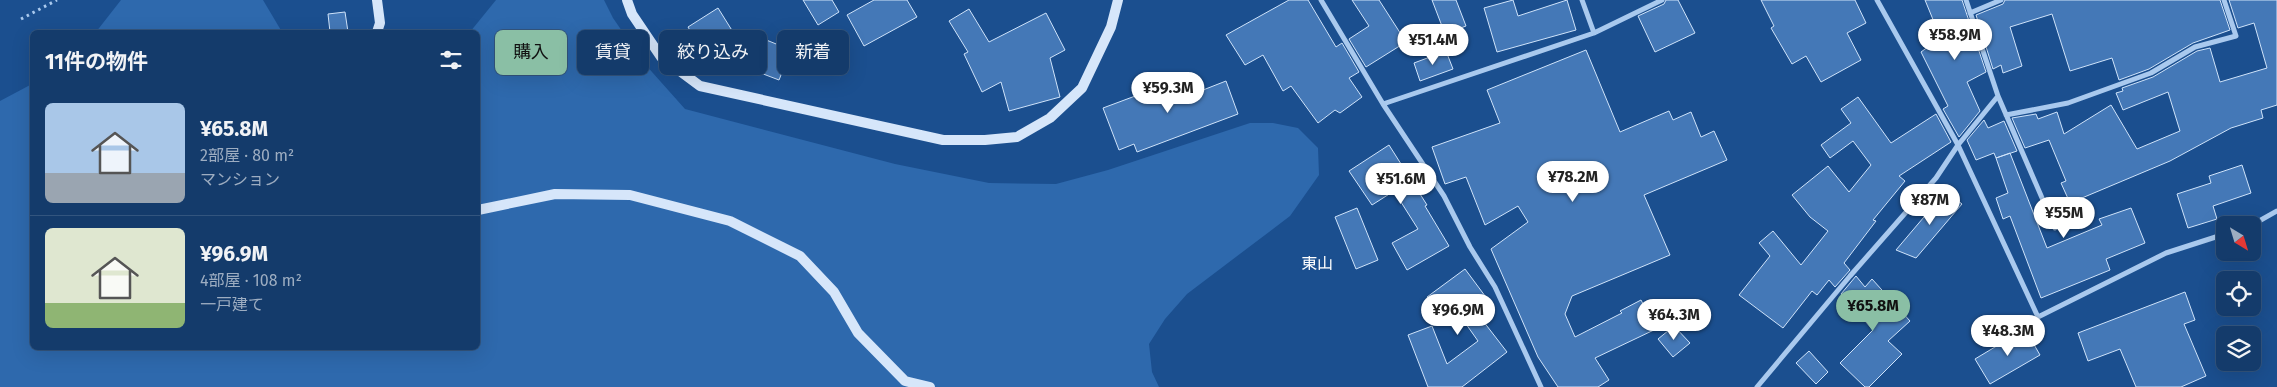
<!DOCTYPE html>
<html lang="ja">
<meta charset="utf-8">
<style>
:root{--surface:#143b6b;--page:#214673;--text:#f1f3f6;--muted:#9dadc1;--line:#33557e;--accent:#8abfa5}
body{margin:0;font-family:"Fira Sans","Noto Sans JP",sans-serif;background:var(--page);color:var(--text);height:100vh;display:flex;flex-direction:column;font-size:19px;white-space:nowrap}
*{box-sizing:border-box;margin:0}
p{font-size:16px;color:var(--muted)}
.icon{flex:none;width:28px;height:28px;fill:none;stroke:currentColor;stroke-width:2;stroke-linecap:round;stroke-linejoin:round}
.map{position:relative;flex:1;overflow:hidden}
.sheet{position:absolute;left:30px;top:30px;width:450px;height:320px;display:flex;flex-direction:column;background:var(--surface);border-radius:8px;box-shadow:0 5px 20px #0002,0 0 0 1px var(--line)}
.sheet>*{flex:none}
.hud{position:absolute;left:495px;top:30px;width:475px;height:45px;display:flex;gap:10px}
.needle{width:32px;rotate:142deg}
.fabs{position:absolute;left:2216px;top:216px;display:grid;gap:10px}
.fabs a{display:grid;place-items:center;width:45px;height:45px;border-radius:8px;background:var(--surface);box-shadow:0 5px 20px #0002,0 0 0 1px var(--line);font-size:25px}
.price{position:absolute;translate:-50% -42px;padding:0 11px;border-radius:18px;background:#fff;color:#222;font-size:16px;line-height:32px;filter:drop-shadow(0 1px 2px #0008)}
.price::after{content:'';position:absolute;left:50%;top:30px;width:15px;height:11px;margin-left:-8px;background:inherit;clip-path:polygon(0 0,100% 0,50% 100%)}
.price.current{background:var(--accent);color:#111}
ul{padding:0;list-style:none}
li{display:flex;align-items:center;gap:15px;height:125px;padding:0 15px}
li+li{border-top:1px solid var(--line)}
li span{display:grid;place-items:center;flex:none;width:140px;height:100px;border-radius:8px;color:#555}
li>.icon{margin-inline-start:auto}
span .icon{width:60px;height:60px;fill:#fffc;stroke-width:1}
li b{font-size:21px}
h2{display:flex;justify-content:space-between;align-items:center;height:60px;padding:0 15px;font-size:21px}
.chip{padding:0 18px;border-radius:8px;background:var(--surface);box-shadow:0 5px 20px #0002,0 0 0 1px var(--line);font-size:18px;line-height:45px}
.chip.current{background:var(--accent);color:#111}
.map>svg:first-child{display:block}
.green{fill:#2e69ad}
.building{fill:#4478b7;stroke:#cfe3fa}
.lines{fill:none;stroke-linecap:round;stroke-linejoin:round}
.path{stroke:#a9c9ee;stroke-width:3;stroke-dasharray:2.5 4;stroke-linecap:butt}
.street{stroke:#a9c9ee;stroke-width:5}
.secondary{stroke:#d6e6fa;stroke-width:10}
.labels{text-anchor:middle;stroke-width:4;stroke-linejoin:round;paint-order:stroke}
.quarter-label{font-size:16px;fill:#fff;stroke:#1b4f8f}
</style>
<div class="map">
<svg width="2277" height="387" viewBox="0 0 2277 387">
<rect width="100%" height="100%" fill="#1b4f8f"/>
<path class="green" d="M121,0H263L282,32H96Z
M496,0H604L613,18L644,63L685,109L895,164L989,183L1056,184L1108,170L1250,123H1273L1298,128L1318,148L1319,175L1290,216L1187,294L1165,319L1149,344L1152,372L1159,387H0V101L32,84V348H478V32H470Z"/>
<path class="building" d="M803,0H832L839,12L818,25Z
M874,0H907L917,17L864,46L847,15Z
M1289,0H1308L1336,47L1342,43L1359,72L1349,78L1362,97L1340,113L1335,110L1318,123L1291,86L1283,91L1263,55L1245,65L1226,35Z
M1352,0H1379L1406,42L1366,67L1349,39L1369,26Z
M1432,0H1456L1466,26L1445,34Z
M1513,0L1518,16L1567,0L1576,30L1497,52L1484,8Z
M1666,0H1678L1695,33L1655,52L1638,16L1664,4Z
M1761,0H1855L1866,23L1847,33L1861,60L1821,82L1806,56L1792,64L1771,28L1774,26Z
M1925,0H1962L1986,72L1967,82L1980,111L1959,137L1943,109L1948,106L1921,52L1944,35L1934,22Z
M2005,0H2220L2230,30L2193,43L2149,69L2119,80L2112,58L2070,71L2052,14L2010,27L2022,66L2003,73L2001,65L1993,69L1976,15L2003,4Z
M2229,0H2277V105L2261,110L2263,118L2231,128L2170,161L2070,203L2061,183L2066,181L2049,140L2025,148L2012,118L2036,114L2038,119L2057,112L2064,134L2111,105L2137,149L2180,131L2168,92L2123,110L2116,93L2123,91L2122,88L2153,77L2197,51L2210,48L2220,82L2267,68L2254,23L2238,28Z
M718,8L733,32L702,51L688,27Z
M969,9L989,42L1046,13L1065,50L1050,58L1060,97L1009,111L1001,82L982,92L964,54L968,52L949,21Z
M345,12L348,32H330L328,14Z
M749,33L791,50L779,80L737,64Z
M1586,50L1620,132L1669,111L1673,120L1691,112L1701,137L1714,131L1727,160L1644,195L1670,255L1572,296L1565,314L1575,337L1622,313L1620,311L1641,300L1656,329L1595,358L1609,380L1598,387H1558L1538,357L1491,249L1528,222L1518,206L1485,225L1466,177L1445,184L1432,147L1500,123L1487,90Z
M1446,51L1453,69L1420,81L1414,63Z
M1199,80L1203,90L1226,81L1238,114L1137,152L1134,144L1119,150L1103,108L1154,89L1157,95Z
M1858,97L1891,143L1936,114L1951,142L1899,176L1905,181L1873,220L1876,221L1844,263L1850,270L1835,287L1829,280L1817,295L1812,291L1783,328L1739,295L1770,256L1759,243L1773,231L1801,265L1828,231L1810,217L1792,195L1828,166L1849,192L1871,165L1853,141L1830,158L1821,145L1851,123L1841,109Z
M1984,120L1988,128L2004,121L2017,151L1996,158L1994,153L1976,160L1967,140Z
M1389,145L1427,205L1425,206L1449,246L1407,270L1392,243L1418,229L1394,191L1372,205L1349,171Z
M2010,153L2047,248L2102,225L2099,219L2131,208L2145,243L2106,259L2110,270L2041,298L2010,216L2003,219L1996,198L2008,193L1996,158Z
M2242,165L2251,193L2213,206L2217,219L2188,228L2177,194L2211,183L2209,176Z
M1946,191L1962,204L1916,258L1896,250Z
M1357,208L1378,260L1356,269L1335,217Z
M1465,269L1494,308L1480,317L1507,352L1462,387H1428L1408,335L1432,326L1447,364L1478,341L1454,307L1442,316L1427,297Z
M1856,276L1865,287L1872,279L1910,321L1888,341L1902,354L1869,387H1865L1840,363L1873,330L1841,294Z
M2185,292L2195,320L2184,324L2206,376L2181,387H2136L2120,349L2088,361L2078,333Z
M1674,326L1690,343L1673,357L1658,339Z
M2025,329L2040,355L1990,384L1975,359Z
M1809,351L1828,372L1816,384L1796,363Z"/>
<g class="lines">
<path class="path" d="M21,19L57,0"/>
<path class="street" d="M1321,0L1383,104L1444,196L1470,247L1495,287L1541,387
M1877,0L1958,145L2038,317L2166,253L2225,234
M1970,13L2001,0
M1594,33L1662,0
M1998,96L2055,228
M1383,104L1594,33L1582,0
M2006,115L2068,103L2151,73L2195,47L2236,36L2224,0
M2252,225L2277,211
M1757,387L1850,276L1936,178L1958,145L1998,96L1966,0"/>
<path class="secondary" d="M377,0L380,23L377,32
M627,0L632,14L661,57L700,86L943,140H985L1017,137L1050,118L1082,88L1111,27L1118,0
M478,210L555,194L630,195L730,221L800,256L834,292L858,333L905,381L930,387"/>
</g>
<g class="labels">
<g class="quarter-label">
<text x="1317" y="269">東山</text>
</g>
</g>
</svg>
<div class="fabs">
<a><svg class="needle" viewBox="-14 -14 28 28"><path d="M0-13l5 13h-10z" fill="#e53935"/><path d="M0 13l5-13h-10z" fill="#9dadc1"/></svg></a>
<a><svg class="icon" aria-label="locate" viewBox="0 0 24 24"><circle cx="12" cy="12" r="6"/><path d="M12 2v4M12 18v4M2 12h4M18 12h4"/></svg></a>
<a><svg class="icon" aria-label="layers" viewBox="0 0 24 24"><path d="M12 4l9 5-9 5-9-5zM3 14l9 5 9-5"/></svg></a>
</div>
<b class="price" style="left:1955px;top:61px">¥58.9M</b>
<b class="price" style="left:1433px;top:66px">¥51.4M</b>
<b class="price" style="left:1168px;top:114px">¥59.3M</b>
<b class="price" style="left:1573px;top:203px">¥78.2M</b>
<b class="price" style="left:1401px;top:205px">¥51.6M</b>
<b class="price" style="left:1930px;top:226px">¥87M</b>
<b class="price" style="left:2064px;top:239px">¥55M</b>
<b class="price current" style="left:1873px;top:332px">¥65.8M</b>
<b class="price" style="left:1458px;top:336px">¥96.9M</b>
<b class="price" style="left:1674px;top:341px">¥64.3M</b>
<b class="price" style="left:2008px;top:357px">¥48.3M</b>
<div class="hud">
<a class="chip current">購入</a>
<a class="chip">賃貸</a>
<a class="chip">絞り込み</a>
<a class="chip">新着</a>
</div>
<section class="sheet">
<h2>11件の物件<svg class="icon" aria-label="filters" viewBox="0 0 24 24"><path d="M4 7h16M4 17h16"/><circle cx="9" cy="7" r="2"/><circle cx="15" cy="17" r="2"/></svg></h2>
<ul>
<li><span style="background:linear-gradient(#a9c7e8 70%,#9aa5b1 0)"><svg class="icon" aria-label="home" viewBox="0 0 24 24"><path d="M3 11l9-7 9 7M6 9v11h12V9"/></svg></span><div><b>¥65.8M</b><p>2部屋 · 80 m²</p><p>マンション</p></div></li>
<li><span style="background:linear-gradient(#dfe7d0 75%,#8fb573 0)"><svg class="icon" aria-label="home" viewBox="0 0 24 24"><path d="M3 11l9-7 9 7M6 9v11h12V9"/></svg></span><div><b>¥96.9M</b><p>4部屋 · 108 m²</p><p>一戸建て</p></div></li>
</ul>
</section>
</div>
